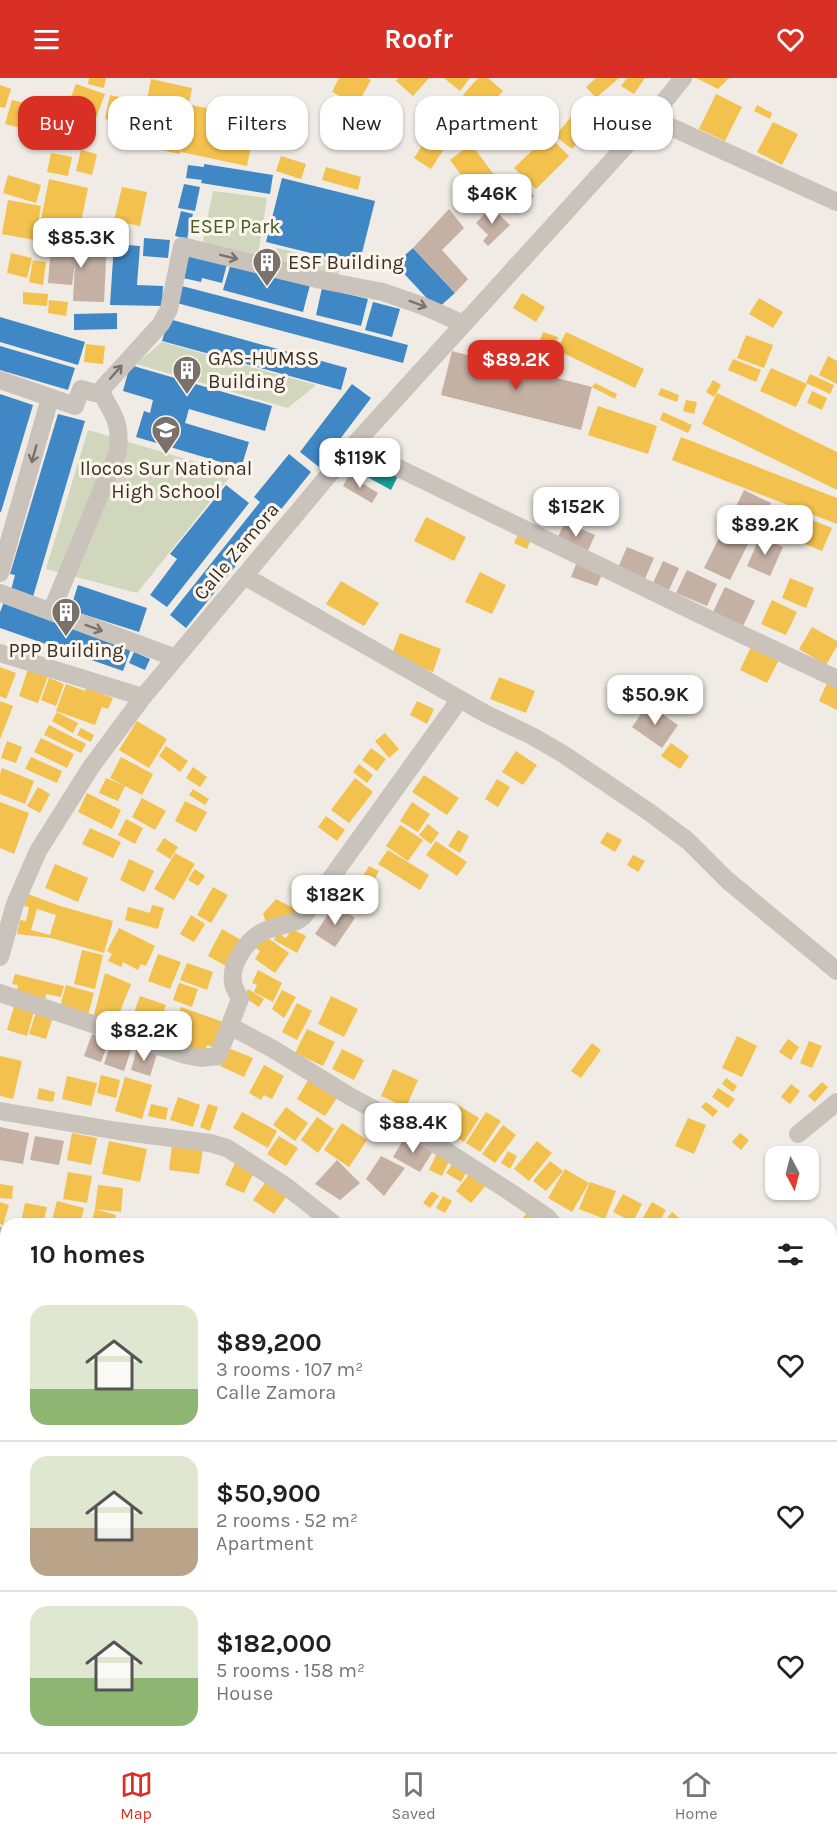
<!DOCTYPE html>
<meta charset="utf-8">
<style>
:root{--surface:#fff;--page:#f6f6f6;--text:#222;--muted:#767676;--line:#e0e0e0;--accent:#d93025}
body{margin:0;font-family:Karla,sans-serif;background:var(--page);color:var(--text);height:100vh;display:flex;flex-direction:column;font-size:22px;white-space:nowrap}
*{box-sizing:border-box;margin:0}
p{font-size:20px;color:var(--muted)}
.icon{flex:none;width:33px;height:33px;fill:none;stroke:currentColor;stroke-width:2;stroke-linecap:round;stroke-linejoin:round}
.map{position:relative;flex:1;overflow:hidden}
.panel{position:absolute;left:0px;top:1140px;width:837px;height:534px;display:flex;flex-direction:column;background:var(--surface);border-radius:18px 18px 0 0;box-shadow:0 2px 4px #0004}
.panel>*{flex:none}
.banner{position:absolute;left:18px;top:18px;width:801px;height:54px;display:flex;gap:12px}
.needle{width:39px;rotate:173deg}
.fabs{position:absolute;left:765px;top:1068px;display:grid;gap:12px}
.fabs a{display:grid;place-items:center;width:54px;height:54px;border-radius:12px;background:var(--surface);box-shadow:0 2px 4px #0004;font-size:30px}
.price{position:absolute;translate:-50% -51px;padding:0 14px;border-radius:12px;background:#fff;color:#222;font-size:20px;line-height:39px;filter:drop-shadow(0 2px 3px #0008)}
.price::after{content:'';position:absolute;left:50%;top:36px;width:18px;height:14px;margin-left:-9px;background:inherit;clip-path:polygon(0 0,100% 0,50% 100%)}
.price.on{background:var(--accent);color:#fff}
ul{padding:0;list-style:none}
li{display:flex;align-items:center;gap:18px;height:150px;padding:0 30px}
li+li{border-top:2px solid var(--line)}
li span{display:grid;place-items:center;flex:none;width:168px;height:120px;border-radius:18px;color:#555}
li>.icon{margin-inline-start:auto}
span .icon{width:72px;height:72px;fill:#fffc;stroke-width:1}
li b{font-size:26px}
h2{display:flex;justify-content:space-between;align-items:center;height:72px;padding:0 30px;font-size:26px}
.chip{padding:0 21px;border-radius:18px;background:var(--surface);box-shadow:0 2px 4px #0004;font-size:21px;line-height:54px}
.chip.on{background:var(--accent);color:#fff}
header{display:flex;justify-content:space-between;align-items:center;height:78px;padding:0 30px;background:var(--accent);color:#fff;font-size:27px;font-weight:700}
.dock{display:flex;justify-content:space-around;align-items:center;height:84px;border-top:2px solid var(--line);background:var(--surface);font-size:16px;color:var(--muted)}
.dock a{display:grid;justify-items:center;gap:3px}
.dock .on{color:var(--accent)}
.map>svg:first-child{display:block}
.green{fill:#d0d7bd}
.homes{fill:#f2c14e;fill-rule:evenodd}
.schools{fill:#3f88c5}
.public{fill:#17a398}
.building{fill:#c5b0a4}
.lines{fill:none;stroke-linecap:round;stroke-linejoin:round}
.minor{stroke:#c9c3bc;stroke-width:18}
.major{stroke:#b8b1ab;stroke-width:24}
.oneway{stroke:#7b726b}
.labels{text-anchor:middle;stroke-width:6;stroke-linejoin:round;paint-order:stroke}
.park-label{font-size:20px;fill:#465c2b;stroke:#fcf5ec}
.poi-label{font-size:20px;fill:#3b3029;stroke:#fcf5ec;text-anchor:start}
.street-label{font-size:20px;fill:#3b3029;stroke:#fcf5ec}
</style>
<header><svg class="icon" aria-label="menu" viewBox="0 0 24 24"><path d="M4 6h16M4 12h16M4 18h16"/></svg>Roofr<svg class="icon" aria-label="heart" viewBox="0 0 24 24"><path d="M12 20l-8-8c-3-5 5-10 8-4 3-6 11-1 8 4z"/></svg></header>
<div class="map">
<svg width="837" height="1674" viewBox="0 0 837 1674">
<rect width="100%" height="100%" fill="#f0ebe4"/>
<path class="green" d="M213,113L267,120L257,183L212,171L203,162Z
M277,170L341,185L337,202L273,187Z
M162,264L316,307L288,330L136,286Z
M88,352L233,395L137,515L46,491Z"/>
<path class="homes" d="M89,0H106L104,10L88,6Z
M339,0H367L371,2L357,27L332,14Z
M398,0H429L413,18L396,3Z
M444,0H470L460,13Z
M478,0H488L503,13L484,35L463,17Z
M596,0H619L596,20L586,9Z
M627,0H645L634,16L621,8Z
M696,0H729L718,11Z
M151,1L192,10L185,46L144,38Z
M76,6L105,16L96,40L67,30Z
M0,7L11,11L5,30L0,29Z
M716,16L742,29L725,63L699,51Z
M110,17L133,22L128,46L105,41Z
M12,22L31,27L25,51L5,46Z
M191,27L257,40L247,88L181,74Z
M757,27L772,35L770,41L754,33Z
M576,33L593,47L572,71L555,58Z
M524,34L543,47L528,69L509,55Z
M66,37L91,42L87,62L62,56Z
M145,39L184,47L180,76L139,67Z
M380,43L401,53L392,70L371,60Z
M773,44L798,56L782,87L757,74Z
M548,57L569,78L536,111L514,90Z
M428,58L445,69L431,91L414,80Z
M471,66L495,98L474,114L450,82Z
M81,72L97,76L92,97L76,93Z
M51,75L72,79L68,98L47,94Z
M281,78L306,86L301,101L276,93Z
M326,89L361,99L358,112L322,102Z
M8,97L41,107L36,125L3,115Z
M49,101L88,110L79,154L40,147Z
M122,109L147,114L140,148L114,143Z
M8,122L41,128L35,162L2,156Z
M11,175L32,180L27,200L7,195Z
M33,182L46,184L43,207L29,204Z
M23,214L48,216L47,228L23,226Z
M522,215L545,229L536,244L513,230Z
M759,220L783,234L773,250L749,236Z
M49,222L68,224L66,238L48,235Z
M543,254L558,259L552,275L537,270Z
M566,254L644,291L635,310L557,272Z
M746,257L773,267L764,290L737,280Z
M86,266L105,268L103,286L84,284Z
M828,278L837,283V306L819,297Z
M733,281L761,292L756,304L728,292Z
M771,290L807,306L796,329L760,313Z
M810,296L834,307L830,316L806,305Z
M713,302L721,307L714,319L706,314Z
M595,305L617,316L615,321L592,309Z
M661,310L679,317L677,324L658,317Z
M812,313L827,320L822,332L807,325Z
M717,315L837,374V412L702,346Z
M686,322L697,324L694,336L683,333Z
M598,328L657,348L648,376L588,357Z
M663,334L692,347L688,355L660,342Z
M681,359L837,420V446L672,382Z
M802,438L832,450L822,473L793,461Z
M426,439L466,459L454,483L414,463Z
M520,452L533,457L527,471L514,465Z
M480,494L506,507L492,536L465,524Z
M790,500L814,510L806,530L782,520Z
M341,503L379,525L364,548L326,526Z
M772,522L797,534L786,557L761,546Z
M812,549L837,563V568L826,587L799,571Z
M400,555L441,571L433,594L391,578Z
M751,569L779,582L767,605L740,592Z
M0,589L16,595L6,621L0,618Z
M28,591L48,598L38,625L19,618Z
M499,599L535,613L526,635L490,621Z
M49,600L64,606L56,628L41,622Z
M828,603L837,607V632L819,623Z
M66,606L85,613L86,610L113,620L108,631L102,629L95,647L56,633Z
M0,623L13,628L0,661Z
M417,623L434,631L427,646L410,637Z
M57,634L78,645L73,655L52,643Z
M137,643L167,661L149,690L119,672Z
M49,647L86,666L81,675L44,657Z
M81,650L94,657L91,664L77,657Z
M385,655L399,671L389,680L375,663Z
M41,660L74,676L67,690L34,674Z
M7,663L22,669L16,685L1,680Z
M671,665L689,678L680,691L661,678Z
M166,668L188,683L180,694L159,678Z
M371,670L386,681L377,693L362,682Z
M516,673L537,687L523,707L502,694Z
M31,679L62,693L57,705L25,691Z
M121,679L153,696L142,717L110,700Z
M359,686L373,697L367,705L353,694Z
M193,689L207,699L200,709L186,700Z
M2,690L34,703L25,726L0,716V696Z
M424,697L459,720L447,737L412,714Z
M106,700L125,708L118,723L99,715Z
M355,700L373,714L349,745L331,732Z
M497,701L510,709L498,729L485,721Z
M38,709L50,716L40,735L27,728Z
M193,711L209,721L205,727L189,717Z
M87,715L121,732L112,751L78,734Z
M142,720L166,733L155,752L132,739Z
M185,723L207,734L196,754L175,743Z
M0,724L29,735L14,776L0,770Z
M412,724L430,736L418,754L400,743Z
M326,738L345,752L337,763L318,749Z
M126,741L143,750L135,766L118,757Z
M428,746L439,755L431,766L419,757Z
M400,747L423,762L408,783L386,768Z
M90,750L121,764L113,780L82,766Z
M458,752L469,758L460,775L448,768Z
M607,754L622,762L615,774L600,765Z
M164,760L178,769L170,781L156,772Z
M436,763L467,784L457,798L426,777Z
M388,772L429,797L420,812L378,786Z
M175,775L195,786L174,822L154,811Z
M633,777L645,783L638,794L627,787Z
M129,781L154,793L144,814L120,802Z
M55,786L88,800L78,824L45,810Z
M369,788L379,793L373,804L363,798Z
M195,791L205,798L198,808L188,802Z
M213,809L228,817L211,845L197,837Z
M28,816L60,828L113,843L104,875L51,860L17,856L20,842L26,843L29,829L24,828ZM37,831L56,837L50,857L31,852Z
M276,821L295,831L298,839L267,847L263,836Z
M152,827L164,830L158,851L125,842L128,829L150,835Z
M191,837L205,846L194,864L180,856Z
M119,850L155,868L146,888L141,886L138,892L123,884L121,889L108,883L112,876L107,873Z
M222,851L241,862L226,888L208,878Z
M292,851L306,858L297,875L274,862L278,855L286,860Z
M265,858L289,875L275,895L255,881L260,873L256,870Z
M82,872L103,877L95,911L74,906Z
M158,876L181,884L170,911L148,903Z
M187,885L213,894L207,912L180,902Z
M258,892L282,905L273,924L254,914L257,907L252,905Z
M105,895L131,906L115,946L93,940Z
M15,896L64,908L61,919L46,916L45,923L16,916L18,907L12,906Z
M179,905L198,911L192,929L173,922Z
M66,907L94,915L88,937L60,929Z
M248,911L264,921L259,929L244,919Z
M282,912L296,919L284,940L272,931Z
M140,918L166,927L155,958L129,949Z
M331,918L358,931L344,959L318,946Z
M15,925L35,930L27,958L7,952Z
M297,925L312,933L297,962L282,954Z
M181,929L226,945L217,970L207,967L203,978L168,965Z
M36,934L53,939L46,961L29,956Z
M307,951L335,964L323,988L295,975Z
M737,958L757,968L742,999L722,990Z
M788,961L799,969L791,982L779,974Z
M809,963L822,968L812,990L800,985Z
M592,965L601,972L581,1000L571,993Z
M228,970L253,980L244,999L220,988Z
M342,971L364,982L354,1002L332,991Z
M0,978L22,983L13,1021L0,1018Z
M264,987L284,998L272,1021L264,1017L261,1022L249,1015Z
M393,991L418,1002L406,1029L381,1018Z
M101,997L120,1002L116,1020L97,1015Z
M67,998L97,1005L91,1028L62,1021Z
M125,999L152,1007L142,1041L115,1033Z
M310,999L339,1017L325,1038L297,1021Z
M726,1000L737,1008L733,1014L722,1006Z
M822,1004L828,1009L815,1024L808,1018Z
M791,1006L800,1013L790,1026L781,1019Z
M39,1010L55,1014L53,1024L37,1021Z
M718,1010L735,1021L728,1030L712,1019Z
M178,1019L200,1027L193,1049L170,1042Z
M706,1024L718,1033L713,1039L701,1029Z
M151,1026L168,1030L166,1042L148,1038Z
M208,1026L218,1029L210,1053L200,1049Z
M458,1027L479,1040L464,1064L443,1051Z
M286,1029L308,1045L295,1063L273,1047Z
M242,1034L277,1053L268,1070L233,1050Z
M486,1034L501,1043L480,1074L466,1065Z
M317,1039L334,1051L318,1075L301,1062Z
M688,1040L706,1047L694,1076L675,1068Z
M342,1045L367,1062L349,1089L324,1072Z
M503,1047L516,1057L495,1085L482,1076Z
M72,1055L97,1060L91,1087L67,1082Z
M740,1055L749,1062L741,1072L732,1064Z
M279,1058L298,1070L286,1088L267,1076Z
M109,1063L147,1071L140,1104L102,1096Z
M537,1063L552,1075L529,1103L514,1091Z
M172,1067L203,1071L199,1096L169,1092Z
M508,1073L517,1078L510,1091L501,1085Z
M437,1075L450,1081L442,1098L429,1092Z
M236,1083L255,1092L244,1115L225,1107Z
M550,1083L563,1093L546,1113L533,1103Z
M453,1085L467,1093L461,1104L446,1095Z
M565,1091L589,1105L572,1134L548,1120Z
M68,1094L92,1098L87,1125L63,1121Z
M471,1094L487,1106L471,1125L456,1113Z
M590,1104L616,1113L605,1141L579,1131Z
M265,1105L286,1119L274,1136L253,1122Z
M0,1106L13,1108L12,1121L0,1120Z
M98,1107L123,1110L121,1134L95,1131Z
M432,1113L439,1118L430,1130L423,1125Z
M623,1116L642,1126L633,1144L613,1134Z
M443,1118L452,1123L445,1135L436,1130Z
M57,1123L84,1130L80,1146H51Z
M0,1124L9,1127L3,1147L0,1146Z
M652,1124L666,1132L658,1146H643L640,1145Z
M25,1125L47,1129L43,1146L21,1144Z
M95,1131L116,1137L114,1146H91Z
M530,1132L538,1141L533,1146H517Z
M672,1134L682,1142L678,1146H662Z
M831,1663L837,1665V1674H813L815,1668H831Z
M426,1668H445L446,1674H427Z
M715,1668H763L762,1674H740Z"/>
<path class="schools" d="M204,86L273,97L270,116L201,105L202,102L186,100L188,87L204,89Z
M282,100L375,123L359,187L266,164Z
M184,106L200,109L195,133L178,130Z
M181,133L193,136L187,161L175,158Z
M144,160L170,162L168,180L143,178Z
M114,166L140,168L137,207L163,208L162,228L110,227Z
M413,170L455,215L437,231L395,186Z
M190,174L227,186L222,205L202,200L201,204L183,200Z
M231,185L310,207L303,234L223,212Z
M178,207L408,267L403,285L173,224Z
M322,210L368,221L361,248L316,237Z
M373,224L400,231L392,259L365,252Z
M117,235V251L74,252V236Z
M0,239L85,264L78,287L0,264Z
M169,241L347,290L341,312L162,263Z
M0,268L75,290L68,312L0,292Z
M130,287L272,328L265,353L189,331L185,345L249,364L241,390L136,359L144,333L150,335L153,322L123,313Z
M352,306L371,320L319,389L300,374Z
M0,316L33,327L1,434H0Z
M58,336L85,343L32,522L10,516L15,497L10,496Z
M289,376L311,394L186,550L170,537L260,424L254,419Z
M226,407L249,425L167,529L150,517L177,481L170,476Z
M78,507L147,530L139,554L70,532Z
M4,524L132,568L123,593L0,550V534Z
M134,574L150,581L145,592L129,585Z"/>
<path class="public" d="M369,379L400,394L391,412L362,396Z"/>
<path class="building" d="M519,103L534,118L516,136L501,120Z
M491,129L510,147L488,168L483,163L488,157L476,145Z
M449,131L464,150L442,172L468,201L455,215L413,170Z
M76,163L107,164L104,224L73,223L75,184L72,207L48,205L51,167L76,169Z
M452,273L592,309L581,352L441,317Z
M349,397L378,415L372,425L343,408Z
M744,412L771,425L760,447L733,435Z
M780,430L797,436L789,459L772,453Z
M565,444L595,457L586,477L556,463Z
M722,454L748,466L730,502L704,490Z
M760,459L783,469L770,498L747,488Z
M627,469L654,480L644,503L617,492Z
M663,483L679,490L669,512L653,505Z
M577,484L603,494L597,508L571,499Z
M687,492L717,506L707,528L676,515Z
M725,509L755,523L742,550L712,536Z
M648,626L678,647L662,670L632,649Z
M335,826L355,840L335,869L315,856Z
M92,956L109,962L101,984L84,978Z
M112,962L132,969L124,993L104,986Z
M137,970L157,976L150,998L131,992Z
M0,1049L29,1055L23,1086L0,1082Z
M406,1057L433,1073L420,1094L393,1079Z
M35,1058L64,1063L59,1087L30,1082Z
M381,1078L405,1090L384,1118L366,1101Z
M337,1082L360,1105L340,1122L315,1106Z"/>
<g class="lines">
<path class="minor" d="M651,40L837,124
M0,302L75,328L81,311L95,315L100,313L161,246L169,231L182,168L321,202L383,214L423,228L464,246
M353,368L711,542L837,601
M0,495L50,320
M244,498L486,636L532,658L563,676L649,734L688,763L727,802L837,893
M0,515L176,580
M51,534L118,373C121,345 114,337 100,313
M0,575L143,619
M0,879L15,826L38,773L91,689L143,619L353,368L651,40L683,0
M0,915L185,977L201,980L218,978L240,921C238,915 233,910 233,904C230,886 246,864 260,855C272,849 285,847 297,843L303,839L460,621
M230,948L273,971L351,1019L423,1058L510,1114L547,1139L553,1146
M0,1033L118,1053L210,1065L227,1070L287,1109L334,1146
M798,1056L837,1024"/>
<path class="major" d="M0,1161L6,1162
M831,1618L837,1621"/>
</g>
<defs><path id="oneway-shaft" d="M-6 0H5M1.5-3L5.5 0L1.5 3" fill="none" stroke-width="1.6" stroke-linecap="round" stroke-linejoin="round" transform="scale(1.5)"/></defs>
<g class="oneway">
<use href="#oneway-shaft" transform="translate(229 179) rotate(14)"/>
<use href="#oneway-shaft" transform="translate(418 226) rotate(20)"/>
<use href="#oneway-shaft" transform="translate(116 294) rotate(-49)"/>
<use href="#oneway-shaft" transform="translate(34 376) rotate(106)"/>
<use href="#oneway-shaft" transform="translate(94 550) rotate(20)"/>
</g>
<defs>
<g id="building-pin" transform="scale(1.5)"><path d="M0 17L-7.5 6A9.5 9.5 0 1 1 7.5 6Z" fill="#7a716a" stroke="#fcf5ec"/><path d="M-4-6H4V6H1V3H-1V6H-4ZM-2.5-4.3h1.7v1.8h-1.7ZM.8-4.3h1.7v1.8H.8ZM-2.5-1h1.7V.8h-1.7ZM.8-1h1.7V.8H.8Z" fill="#fff"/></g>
<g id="school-pin" transform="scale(1.5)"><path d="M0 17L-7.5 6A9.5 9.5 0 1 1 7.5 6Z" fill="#7a716a" stroke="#fcf5ec"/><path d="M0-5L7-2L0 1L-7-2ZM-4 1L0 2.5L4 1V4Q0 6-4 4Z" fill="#fff"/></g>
</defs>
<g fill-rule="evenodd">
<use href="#building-pin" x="267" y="184"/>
<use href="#building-pin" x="187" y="292"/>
<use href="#school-pin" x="166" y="352"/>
<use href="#building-pin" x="66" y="534"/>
</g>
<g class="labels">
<g class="park-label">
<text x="235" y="155">ESEP Park</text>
</g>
<g class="poi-label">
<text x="288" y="191">ESF Building</text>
<text x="208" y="287">GAS-HUMSS<tspan x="208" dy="23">Building</tspan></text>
<text x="166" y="397" text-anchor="middle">Ilocos Sur National<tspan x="166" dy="23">High School</tspan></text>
<text x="66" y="579" text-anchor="middle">PPP Building</text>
</g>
<g class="street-label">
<text transform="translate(236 473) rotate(-50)" y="7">Calle Zamora</text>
</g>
</g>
</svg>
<div class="fabs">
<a><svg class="needle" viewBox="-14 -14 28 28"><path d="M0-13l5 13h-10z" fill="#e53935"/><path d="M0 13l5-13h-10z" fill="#767676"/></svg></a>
</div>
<b class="price" style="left:492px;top:147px">$46K</b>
<b class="price" style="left:81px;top:191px">$85.3K</b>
<b class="price on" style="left:516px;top:313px">$89.2K</b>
<b class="price" style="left:360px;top:411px">$119K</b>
<b class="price" style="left:576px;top:460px">$152K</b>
<b class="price" style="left:765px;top:478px">$89.2K</b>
<b class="price" style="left:655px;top:648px">$50.9K</b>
<b class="price" style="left:335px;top:848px">$182K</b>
<b class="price" style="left:144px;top:984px">$82.2K</b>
<b class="price" style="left:413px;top:1076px">$88.4K</b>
<div class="banner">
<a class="chip on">Buy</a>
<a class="chip">Rent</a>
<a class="chip">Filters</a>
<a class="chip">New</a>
<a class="chip">Apartment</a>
<a class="chip">House</a>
</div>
<section class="panel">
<h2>10 homes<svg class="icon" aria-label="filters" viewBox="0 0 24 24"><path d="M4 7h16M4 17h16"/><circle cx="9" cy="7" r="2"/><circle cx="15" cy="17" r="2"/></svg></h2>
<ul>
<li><span style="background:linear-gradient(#dfe7d0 70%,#8fb573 0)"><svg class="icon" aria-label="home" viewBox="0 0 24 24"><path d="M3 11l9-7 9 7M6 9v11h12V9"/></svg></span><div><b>$89,200</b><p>3 rooms · 107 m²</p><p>Calle Zamora</p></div><svg class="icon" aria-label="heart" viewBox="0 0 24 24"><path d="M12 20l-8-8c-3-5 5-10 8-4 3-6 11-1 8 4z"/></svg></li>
<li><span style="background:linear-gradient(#dfe7d0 60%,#b9a48a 0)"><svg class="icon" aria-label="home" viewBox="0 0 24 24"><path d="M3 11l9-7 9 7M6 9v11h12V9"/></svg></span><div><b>$50,900</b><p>2 rooms · 52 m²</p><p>Apartment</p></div><svg class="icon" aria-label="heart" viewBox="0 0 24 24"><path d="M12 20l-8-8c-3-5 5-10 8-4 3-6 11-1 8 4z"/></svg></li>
<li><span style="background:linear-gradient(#dfe7d0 60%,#8fb573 0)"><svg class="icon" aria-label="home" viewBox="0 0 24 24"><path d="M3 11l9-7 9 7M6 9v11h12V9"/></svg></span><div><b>$182,000</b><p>5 rooms · 158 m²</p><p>House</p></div><svg class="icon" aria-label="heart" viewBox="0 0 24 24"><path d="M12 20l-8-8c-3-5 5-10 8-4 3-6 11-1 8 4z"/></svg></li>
</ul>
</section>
</div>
<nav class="dock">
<a class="on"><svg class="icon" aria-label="map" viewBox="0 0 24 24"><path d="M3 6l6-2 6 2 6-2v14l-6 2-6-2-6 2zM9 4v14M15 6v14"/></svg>Map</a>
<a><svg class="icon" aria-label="saved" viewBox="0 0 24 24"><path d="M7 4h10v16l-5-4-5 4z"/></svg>Saved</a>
<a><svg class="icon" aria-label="home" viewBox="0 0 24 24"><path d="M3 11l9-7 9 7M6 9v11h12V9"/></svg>Home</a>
</nav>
